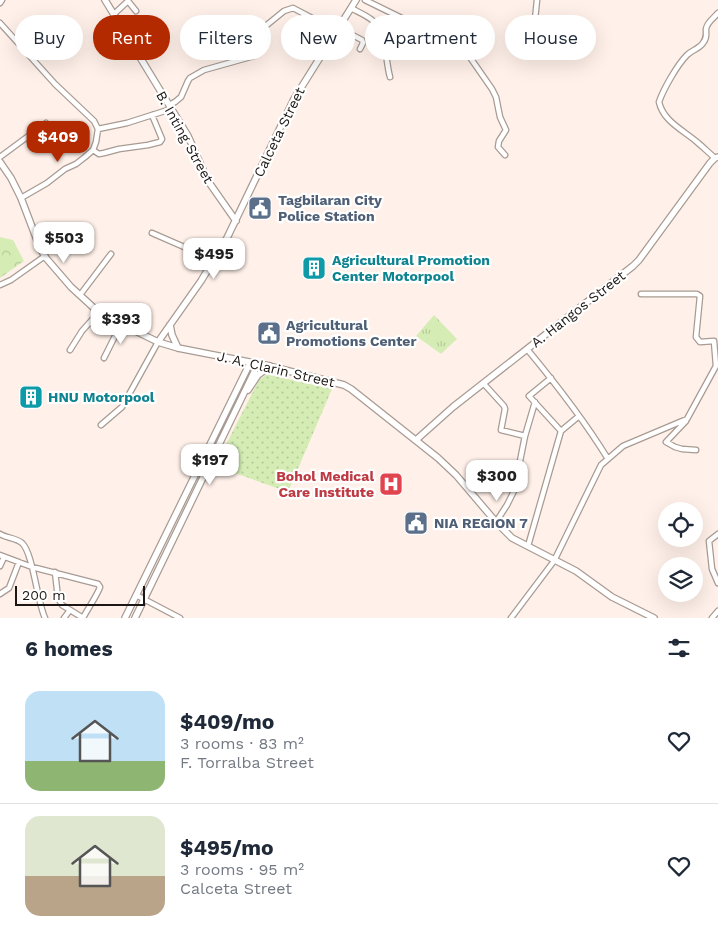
<!DOCTYPE html>
<meta charset="utf-8">
<style>
:root{--surface:#fff;--page:#f2f2f3;--text:#1f2937;--muted:#747a83;--line:#e0e1e3;--accent:#b42a00}
body{margin:0;font-family:"Work Sans",sans-serif;background:var(--page);color:var(--text);height:100vh;display:flex;flex-direction:column;font-size:19px;white-space:nowrap}
*{box-sizing:border-box;margin:0}
p{font-size:16px;color:var(--muted)}
.icon{flex:none;width:28px;height:28px;fill:none;stroke:currentColor;stroke-width:2;stroke-linecap:round;stroke-linejoin:round}
.map{position:relative;height:618px;overflow:hidden}
.drawer{display:flex;flex-direction:column;background:var(--surface);flex:1}
.drawer>*{flex:none}
.hud{position:absolute;left:15px;top:15px;width:689px;height:45px;display:flex;gap:10px}
.buttons{position:absolute;left:658px;top:502px;display:grid;gap:10px}
.buttons a{display:grid;place-items:center;width:45px;height:45px;border-radius:50%;background:var(--surface);box-shadow:0 5px 20px #0002;font-size:25px}
.scale{position:absolute;left:15px;bottom:12px;width:130px;box-sizing:border-box;padding-left:5px;border:2px solid #1c1714;border-top:0;font-size:14px;line-height:18px;white-space:nowrap;color:#1c1714;-webkit-text-stroke:4px #fff;paint-order:stroke}
.price{position:absolute;translate:-50% -42px;padding:0 11px;border-radius:10px;background:#fff;color:#222;font-size:16px;line-height:32px;filter:drop-shadow(0 1px 2px #0008)}
.price::after{content:'';position:absolute;left:50%;top:30px;width:15px;height:11px;margin-left:-8px;background:inherit;clip-path:polygon(0 0,100% 0,50% 100%)}
.price.current{background:var(--accent);color:#fff}
ul{padding:0;list-style:none}
li{display:flex;align-items:center;gap:15px;height:125px;padding:0 25px}
li+li{border-top:1px solid var(--line)}
li span{display:grid;place-items:center;flex:none;width:140px;height:100px;border-radius:15px;color:#555}
li>.icon{margin-inline-start:auto}
span .icon{width:60px;height:60px;fill:#fffc;stroke-width:1}
li b{font-size:21px}
h2{display:flex;justify-content:space-between;align-items:center;height:60px;padding:0 25px;font-size:21px}
.tag{padding:0 18px;border-radius:22px;background:var(--surface);box-shadow:0 5px 20px #0002;font-size:18px;line-height:45px}
.tag.current{background:var(--accent);color:#fff}
.map>svg:first-child{display:block}
.grass{fill:url(#grass-tufts)}
.forest{fill:url(#forest-crowns)}
.park{fill:url(#park-dots)}
.lines{fill:none;stroke-linecap:round;stroke-linejoin:round}
.street-casing{stroke:#a89b93;stroke-width:7}
.secondary-casing{stroke:#a89b93;stroke-width:8}
.street{stroke:#fff;stroke-width:4.5}
.secondary{stroke:#fff;stroke-width:5.5}
.labels{text-anchor:middle;stroke-width:4.5;stroke-linejoin:round;paint-order:stroke}
.street-label{font-size:14px;fill:#1c1714;stroke:#fff}
.service-label{font-size:14px;font-weight:bold;fill:#4e5e75;stroke:#fff;text-anchor:start}
.culture-label{font-size:14px;font-weight:bold;fill:#0d838f;stroke:#fff;text-anchor:start}
.health-label{font-size:14px;font-weight:bold;fill:#be3a42;stroke:#fff;text-anchor:end}
</style>
<div class="map">
<svg width="718" height="618" viewBox="0 0 718 618">
<defs>
<pattern id="grass-tufts" width="24" height="20" patternUnits="userSpaceOnUse" patternTransform="scale(1.25)"><rect width="24" height="20" fill="#d5edb5"/><path d="M3 7l-1-3M5 7V3M7 7l1-3M15 17l-1-3M17 17v-4M19 17l1-3" fill="none" stroke="#b6ca9b"/></pattern>
<pattern id="forest-crowns" width="20" height="18" patternUnits="userSpaceOnUse" patternTransform="scale(1.25)"><rect width="20" height="18" fill="#d5edb5"/><path d="M2 6a3 3 0 1 1 6 0M12 15a3 3 0 1 1 6 0" fill="none" stroke="#b6ca9b"/></pattern>
<pattern id="park-dots" width="8" height="8" patternUnits="userSpaceOnUse" patternTransform="scale(1.25)"><rect width="8" height="8" fill="#d5edb5"/><path d="M2 2h.1M6 6h.1" fill="none" stroke="#b6ca9b" stroke-width="1.8" stroke-linecap="round"/></pattern>
</defs>
<rect width="100%" height="100%" fill="#fff1e9"/>
<path class="grass" d="M434,315L457,339L441,354L416,336Z"/>
<path class="forest" d="M0,237L13,240L24,261L0,278Z"/>
<path class="park" d="M266,375H270L332,389L288,492L215,466L259,380Z"/>
<g class="lines">
<g class="street-casing">
<path id="street" d="M365,0L416,25L467,53L492,89L496,97L500,117L506,130L499,141L498,147L505,155
M0,3L2,0
M351,8C358,12 366,15 372,20C387,31 385,60 390,77
M114,14L128,1L136,11
M229,19L248,39
M0,23L55,84L94,121L98,129L96,142L93,150L85,157L76,164L65,169L47,183L21,198
M339,28L362,40L363,43L360,49
M533,39L537,0
M169,105L175,102L181,97L188,81L190,78L204,70L254,56C256,50 250,45 248,39L257,33L284,11L293,8L337,31
M98,129L127,123L171,109
M93,150L99,154L104,153L119,149L148,145L160,142L162,139L152,115
M0,157L46,123
M715,158C709,153 703,147 697,142C683,130 663,121 659,102C663,90 677,65 687,55C692,50 699,49 703,43C707,38 706,35 706,29C707,22 714,18 718,13
M152,233L214,260
M0,285L11,280L45,256
M80,295L111,254
M527,349C556,384 584,420 608,459
M70,350L82,331L99,312
M104,358L121,324
M551,378L529,396L561,431
M484,384L504,406L505,409L501,430L525,436L514,491L507,505L496,522
M686,421L666,442L675,447L682,449L696,450
M101,425L122,407L158,342
M525,436L535,402
M0,534C6,538 17,538 22,543C33,553 37,601 45,618
M718,534L709,541L712,569L718,583
M528,546L561,431L579,416
M0,555L32,567L98,584L100,587C98,594 87,610 83,618
M0,566L4,557
M55,572L58,598L62,605L83,618
M0,594L9,588L19,562
M136,595L180,618
M64,618L70,610
M511,618L554,561L601,465L623,446L687,419L716,366L714,341L700,342L696,337L700,296L697,294H641
M712,618L718,611"/>
</g>
<g class="secondary-casing">
<path id="secondary" d="M105,0L188,136L208,181L236,221
M0,162L11,178L21,198L40,248L46,258L71,287L95,309L107,317L158,342L178,348L265,365L344,385L351,389L438,458L456,475L496,522L512,538L576,571L612,597L654,618
M170,325L172,335L178,348
M158,342L201,281L227,238L294,99L356,0
M248,390L258,375L270,366
M416,440L453,407L633,266L639,260L710,163L715,158L718,157
M125,618L250,363
M135,618L258,364"/>
</g>
<use href="#street" class="street"/>
<use href="#secondary" class="secondary"/>
</g>
<defs>
<g id="civic-square" transform="scale(1.25)"><rect x="-9" y="-9" width="18" height="18" rx="4" fill="#5c6f8a" stroke="#fff"/><path d="M-.6-6.5H3V-4.5H.6V-3L4-1V1h2V6H-6V1h2V-1L-.6-3ZM-1.2 2.5V6h2.4V2.5Z" fill="#fff"/></g>
<g id="building-square" transform="scale(1.25)"><rect x="-9" y="-9" width="18" height="18" rx="4" fill="#0f9aa8" stroke="#fff"/><path d="M-4-6H4V6H1V3H-1V6H-4ZM-2.5-4.3h1.7v1.8h-1.7ZM.8-4.3h1.7v1.8H.8ZM-2.5-1h1.7V.8h-1.7ZM.8-1h1.7V.8H.8Z" fill="#fff"/></g>
<g id="hospital-square" transform="scale(1.25)"><rect x="-9" y="-9" width="18" height="18" rx="4" fill="#e0444e" stroke="#fff"/><path d="M-5-5h3v3.5h4V-5h3V5h-3V1.5h-4V5h-3Z" fill="#fff"/></g>
</defs>
<g fill-rule="evenodd">
<use href="#civic-square" x="260" y="208"/>
<use href="#building-square" x="314" y="268"/>
<use href="#civic-square" x="269" y="333"/>
<use href="#building-square" x="31" y="397"/>
<use href="#hospital-square" x="391" y="484"/>
<use href="#civic-square" x="416" y="523"/>
</g>
<g class="labels">
<g class="street-label">
<text transform="translate(279 132) rotate(-64)" y="5">Calceta Street</text>
<text transform="translate(185 137) rotate(61)" y="5">B. Inting Street</text>
<text transform="translate(578 309) rotate(-38)" y="5">A. Hangos Street</text>
<text transform="translate(276 369) rotate(13)" y="5">J. A. Clarin Street</text>
</g>
<g class="service-label">
<text x="278" y="205">Tagbilaran City<tspan x="278" dy="16">Police Station</tspan></text>
<text x="286" y="330">Agricultural<tspan x="286" dy="16">Promotions Center</tspan></text>
<text x="434" y="528">NIA REGION 7</text>
</g>
<g class="culture-label">
<text x="332" y="265">Agricultural Promotion<tspan x="332" dy="16">Center Motorpool</tspan></text>
<text x="48" y="402">HNU Motorpool</text>
</g>
<g class="health-label">
<text x="374" y="481">Bohol Medical<tspan x="374" dy="16">Care Institute</tspan></text>
</g>
</g>
</svg>
<div class="buttons">
<a><svg class="icon" aria-label="locate" viewBox="0 0 24 24"><circle cx="12" cy="12" r="6"/><path d="M12 2v4M12 18v4M2 12h4M18 12h4"/></svg></a>
<a><svg class="icon" aria-label="layers" viewBox="0 0 24 24"><path d="M12 4l9 5-9 5-9-5zM3 14l9 5 9-5"/></svg></a>
</div>
<div class="scale">200 m</div>
<b class="price current" style="left:58px;top:163px">$409</b>
<b class="price" style="left:64px;top:264px">$503</b>
<b class="price" style="left:214px;top:280px">$495</b>
<b class="price" style="left:121px;top:345px">$393</b>
<b class="price" style="left:210px;top:486px">$197</b>
<b class="price" style="left:497px;top:502px">$300</b>
<div class="hud">
<a class="tag">Buy</a>
<a class="tag current">Rent</a>
<a class="tag">Filters</a>
<a class="tag">New</a>
<a class="tag">Apartment</a>
<a class="tag">House</a>
</div>
</div>
<section class="drawer">
<h2>6 homes<svg class="icon" aria-label="filters" viewBox="0 0 24 24"><path d="M4 7h16M4 17h16"/><circle cx="9" cy="7" r="2"/><circle cx="15" cy="17" r="2"/></svg></h2>
<ul>
<li><span style="background:linear-gradient(#bfe0f5 70%,#8fb573 0)"><svg class="icon" aria-label="home" viewBox="0 0 24 24"><path d="M3 11l9-7 9 7M6 9v11h12V9"/></svg></span><div><b>$409/mo</b><p>3 rooms · 83 m²</p><p>F. Torralba Street</p></div><svg class="icon" aria-label="heart" viewBox="0 0 24 24"><path d="M12 20l-8-8c-3-5 5-10 8-4 3-6 11-1 8 4z"/></svg></li>
<li><span style="background:linear-gradient(#dfe7d0 60%,#b9a48a 0)"><svg class="icon" aria-label="home" viewBox="0 0 24 24"><path d="M3 11l9-7 9 7M6 9v11h12V9"/></svg></span><div><b>$495/mo</b><p>3 rooms · 95 m²</p><p>Calceta Street</p></div><svg class="icon" aria-label="heart" viewBox="0 0 24 24"><path d="M12 20l-8-8c-3-5 5-10 8-4 3-6 11-1 8 4z"/></svg></li>
</ul>
</section>
